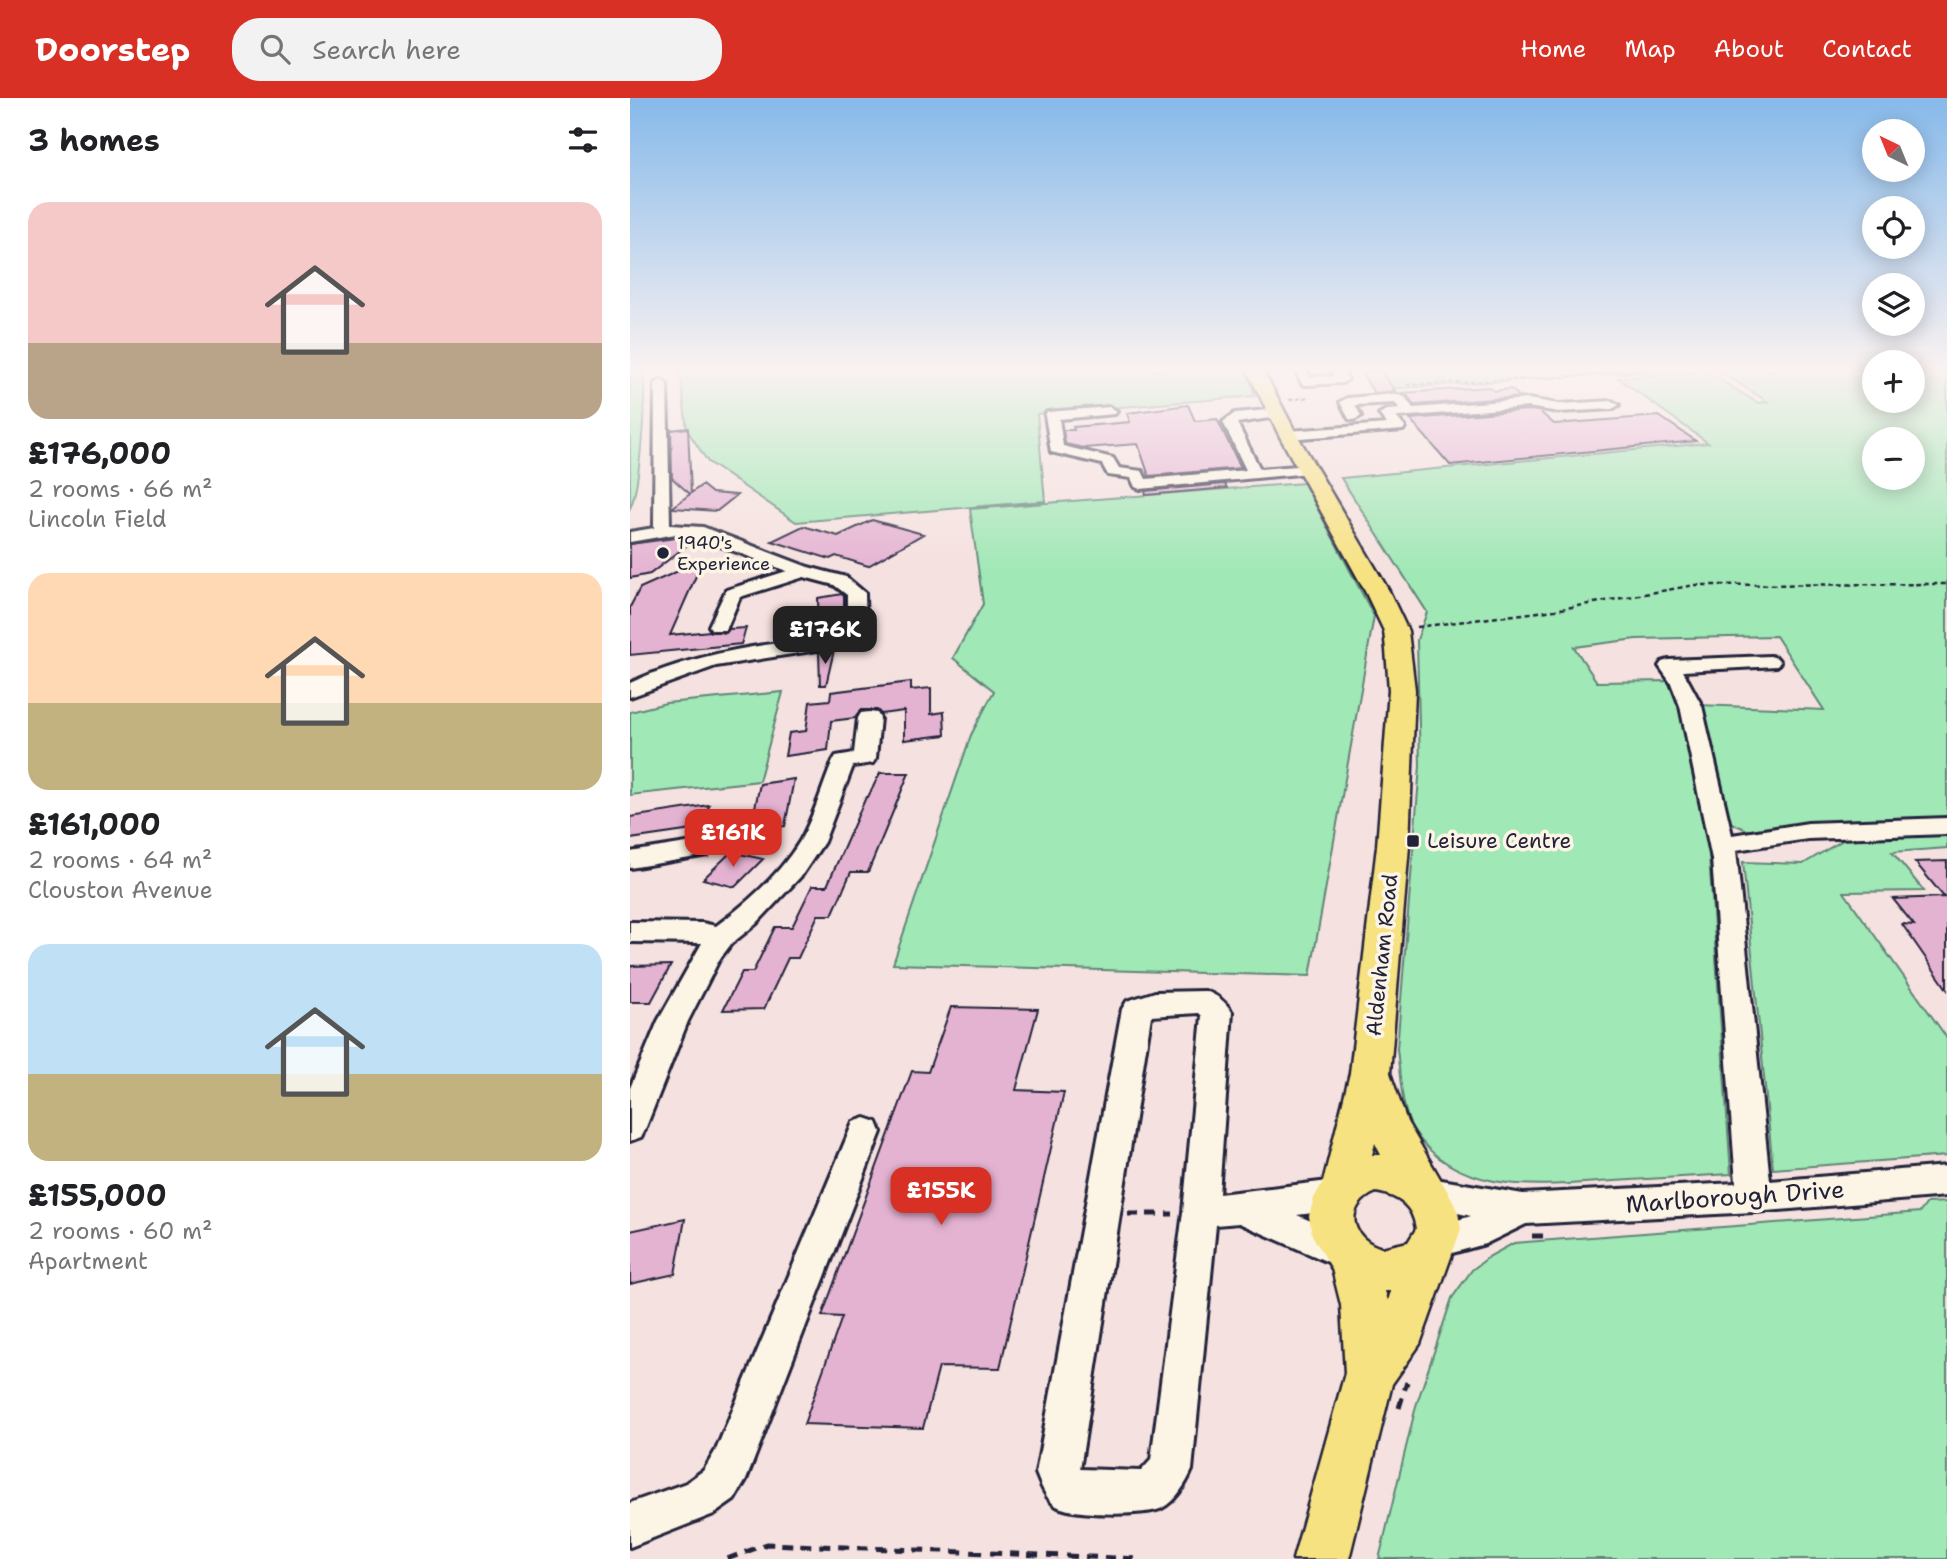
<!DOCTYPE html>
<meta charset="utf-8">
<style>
:root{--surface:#fff;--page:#f2f2f2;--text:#202124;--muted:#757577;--accent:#d93025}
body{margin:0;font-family:"Shantell Sans",sans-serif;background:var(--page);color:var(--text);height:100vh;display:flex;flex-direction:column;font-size:26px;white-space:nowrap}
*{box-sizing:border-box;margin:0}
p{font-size:23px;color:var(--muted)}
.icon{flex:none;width:38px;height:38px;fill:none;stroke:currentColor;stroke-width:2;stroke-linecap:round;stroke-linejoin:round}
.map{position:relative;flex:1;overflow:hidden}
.panel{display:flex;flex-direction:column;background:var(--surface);width:630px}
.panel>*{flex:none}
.needle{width:46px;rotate:317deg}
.controls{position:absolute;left:1232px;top:21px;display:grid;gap:14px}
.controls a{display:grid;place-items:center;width:63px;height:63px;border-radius:50%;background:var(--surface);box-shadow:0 4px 18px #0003;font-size:35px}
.price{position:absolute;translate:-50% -60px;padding:0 16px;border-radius:14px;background:var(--accent);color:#fff;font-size:23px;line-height:46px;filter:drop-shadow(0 2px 4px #0008)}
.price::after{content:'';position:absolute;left:50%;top:42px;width:21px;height:16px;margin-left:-10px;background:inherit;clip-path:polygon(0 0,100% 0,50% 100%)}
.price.on{background:#222;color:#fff}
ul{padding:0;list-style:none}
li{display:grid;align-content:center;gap:14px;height:371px;padding:0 28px}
li span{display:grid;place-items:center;height:217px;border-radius:21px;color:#555}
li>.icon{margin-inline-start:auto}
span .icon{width:126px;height:126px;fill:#fffc;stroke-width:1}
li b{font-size:30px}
h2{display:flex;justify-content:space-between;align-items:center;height:84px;padding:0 28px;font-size:30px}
header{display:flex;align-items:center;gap:42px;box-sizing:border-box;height:98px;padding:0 35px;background:var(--accent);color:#fff}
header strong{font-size:33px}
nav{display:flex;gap:38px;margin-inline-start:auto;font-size:24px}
.search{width:490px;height:63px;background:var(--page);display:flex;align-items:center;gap:18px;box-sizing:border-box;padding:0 24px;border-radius:28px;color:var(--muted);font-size:26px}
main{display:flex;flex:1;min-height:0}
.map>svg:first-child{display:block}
.green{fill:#a0e8b5;stroke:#618578;stroke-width:2;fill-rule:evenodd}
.building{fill:#e5b3d2;stroke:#22223b;stroke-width:2}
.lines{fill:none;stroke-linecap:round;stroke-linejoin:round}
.minor-casing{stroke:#22223b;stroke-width:6}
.major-casing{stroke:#22223b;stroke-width:5}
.path-far2{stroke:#22223b;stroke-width:2;stroke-dasharray:4.5 2.5;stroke-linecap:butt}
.path-far1{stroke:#22223b;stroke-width:2.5;stroke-dasharray:5 3.5;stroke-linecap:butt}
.path{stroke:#22223b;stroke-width:5;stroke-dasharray:11 8;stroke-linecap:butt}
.minor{fill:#fcf5e5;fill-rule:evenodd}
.major{fill:#f7e281;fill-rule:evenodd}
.poi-dot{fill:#22223b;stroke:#fcf5e5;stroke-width:2.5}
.labels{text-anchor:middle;stroke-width:7;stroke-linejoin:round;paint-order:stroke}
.far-poi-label{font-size:18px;fill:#22223b;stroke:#fcf5e5;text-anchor:start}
.poi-label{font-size:21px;fill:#22223b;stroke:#fcf5e5;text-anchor:start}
.street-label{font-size:21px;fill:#22223b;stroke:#fcf5e5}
.near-street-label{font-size:24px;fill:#22223b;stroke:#fcf5e5}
</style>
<header>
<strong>Doorstep</strong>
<div class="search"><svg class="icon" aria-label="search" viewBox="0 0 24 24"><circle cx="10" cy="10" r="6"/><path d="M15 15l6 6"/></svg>Search here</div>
<nav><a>Home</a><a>Map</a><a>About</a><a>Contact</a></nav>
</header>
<main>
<section class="panel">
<h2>3 homes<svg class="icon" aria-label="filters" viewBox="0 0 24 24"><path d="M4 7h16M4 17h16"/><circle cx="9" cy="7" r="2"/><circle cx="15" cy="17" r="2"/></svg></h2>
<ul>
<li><span style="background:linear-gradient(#f6c9c9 65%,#b9a48a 0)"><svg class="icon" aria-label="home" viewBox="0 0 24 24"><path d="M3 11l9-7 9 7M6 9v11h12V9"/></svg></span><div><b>£176,000</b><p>2 rooms · 66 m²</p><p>Lincoln Field</p></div></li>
<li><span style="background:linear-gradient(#ffd9b3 60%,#c2b280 0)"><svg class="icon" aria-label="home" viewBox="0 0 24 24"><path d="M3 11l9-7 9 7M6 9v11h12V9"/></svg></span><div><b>£161,000</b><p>2 rooms · 64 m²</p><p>Clouston Avenue</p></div></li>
<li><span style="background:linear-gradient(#bfe0f5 60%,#c2b280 0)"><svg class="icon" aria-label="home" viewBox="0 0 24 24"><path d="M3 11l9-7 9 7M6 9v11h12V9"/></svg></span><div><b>£155,000</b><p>2 rooms · 60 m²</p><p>Apartment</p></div></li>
</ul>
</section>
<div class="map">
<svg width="1317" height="1461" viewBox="0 0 1317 1461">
<rect width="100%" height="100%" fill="#f5e1df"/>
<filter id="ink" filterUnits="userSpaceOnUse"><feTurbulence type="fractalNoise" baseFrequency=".0143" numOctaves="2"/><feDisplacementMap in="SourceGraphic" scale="14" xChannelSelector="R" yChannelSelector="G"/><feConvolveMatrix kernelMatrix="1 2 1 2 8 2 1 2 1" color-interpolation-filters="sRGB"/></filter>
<g filter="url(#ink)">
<path class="green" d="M0,272H15L12,273C18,290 9,395 0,410Z
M50,272H617L625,298L407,316L415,403L166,424L78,364L57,332Z
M751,272H1034L756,291Z
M1088,272H1244V303H1283V272H1317V721L1143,734L1117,732L1097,723L1069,607L1194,612L1146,538L1006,541L944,549L967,584L1041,583L1054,606L1077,728L1101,1076C1062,1078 1023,1081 984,1083C916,1087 828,1100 784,1033C771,1014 770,973 767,951L790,668L787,542L797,514L711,380L1078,345L988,280L1076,273L1128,305L1138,304ZM1244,341H1283V380H1244Z
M674,385L744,518L680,878L263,866L341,637L364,593L323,560L353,506L340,411Z
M153,594L129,683L0,697V614L36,605Z
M1317,736V750L1262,754L1294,793L1214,794L1317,940V1058L1143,1071L1113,764L1173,766L1218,739Z
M1317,1104V1461H749L786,1308L822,1200L842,1172L860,1158L884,1145L1290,1114L1297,1105Z"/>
<path class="building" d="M751,273L765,293L744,295L731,274Z
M859,289L864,293L881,291L890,299L784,307L777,297L771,295Z
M558,307L565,323L587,321L611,370L519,378L508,346L454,350L435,346L433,332H444L443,329L500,324L497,315Z
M898,312L909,313L924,326L1029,318L1066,343L820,367L780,321Z
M58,330L61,395L72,387L82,395L107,397L87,413L42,410L60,396L42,380L41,332Z
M595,386L597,390L516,397L515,393Z
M242,422L293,436L238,468L206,458L200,461L142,443L173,428L208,438Z
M53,439L65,441L20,476L0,480V446Z
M73,462L40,537L80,533L96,535L99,531L116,530L111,546L0,557V509L10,490Z
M212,496L214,498V525H211L208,534L189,537L188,500Z
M204,552L196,587H190L189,554Z
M281,584V592L301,590V616L314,614L315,637L274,642V613L251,616L247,612H231L225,620L201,623L198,652L155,658L159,635L176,633L180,604L200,602L201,594Z
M250,675H279L238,774H221L202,817H188L168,860H158L134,911L93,912L112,874H123L145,829H162L182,788H197L236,699H238Z
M164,681L155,728L120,733L130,686Z
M79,707L74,727L63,728L62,732L0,741V719Z
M101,754L133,761L105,789L73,781Z
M1317,763V891L1272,826L1284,827L1263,801L1314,799L1285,764Z
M41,867L21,904H0V868Z
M321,909L408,911L386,992L434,994L370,1270L309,1269L293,1330L174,1326L212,1219L192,1218L282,973L298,974Z
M55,1121L45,1176L0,1186V1133Z"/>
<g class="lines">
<g class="minor-casing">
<path id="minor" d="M665,272H677L680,279L704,278L700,272H712L718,281L712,285L676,287L672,286Z
M31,282L37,286L40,427L73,429L178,469L216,479L235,495L236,541L233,545L86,568L0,599V585C68,553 142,545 217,536V497L204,487L174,479L110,499L96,532H82L79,528L96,492L157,473L64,438L46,436L0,444V434L24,430L25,286Z
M764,296L775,299L783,310L898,301L929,306L982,303L989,307L982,311L929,314L898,309L766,319L775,329L773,332L658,341L651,337L658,333L757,326L749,316L756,312L770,311L765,305L725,307L731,318L724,322L719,321L710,304L717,300Z
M480,309L487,313L485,316L429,321L433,348L483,360L489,370L512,373L516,381L616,372L593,324L605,315L648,311L653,312V318L607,325L630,371L679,367L686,371L679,375L510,391L505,389L501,380L478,377L472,366L421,354L415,317L417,314Z
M1140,558L1147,560L1150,564L1147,568L1053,573L1072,608L1102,737L1178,725L1317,720V736L1178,741L1106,752L1140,1083L1317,1068V1098L1124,1114L896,1126L855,1146L804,1160L791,1155L786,1144L791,1133L841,1118L782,1105L777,1094L782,1083L794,1079L893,1096L1106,1085L1082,761L1050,608L1041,585L1029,568L1032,564L1039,562Z
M239,614L247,615L250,620L246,660L243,665L223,668L194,744L172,777L126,826L101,846L89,862L58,923L16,1029L11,1039L0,1043V990L28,923L72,845L0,844V824L72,825L86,828C116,806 150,776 170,743C184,719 192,689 203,663L206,658L224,655L228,620L231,615Z
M69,743L78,745L82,751L78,757L0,770V754Z
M575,893C587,897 595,903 602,914L589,1096L707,1082L719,1086L724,1097L719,1108L707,1112L667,1117L727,1143L732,1155L727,1167L714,1171L609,1125L586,1127L562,1372C556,1386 546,1402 532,1410C517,1418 440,1418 425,1407C416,1401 410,1385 406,1375L492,911L497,903L525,894ZM569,915L572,918L553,1114L521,1362L511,1373L450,1371L521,918Z
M235,1020L247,1024L251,1034L116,1382L104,1402L84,1416L0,1449V1405L56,1385L74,1372L86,1352L219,1034L223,1024Z"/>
</g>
<g class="major-casing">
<path id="major" d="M617,272H633L667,337L759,493L778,533L785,592L779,748L760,975L777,1024L822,1101L828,1115L831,1131L790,1246L762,1286L719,1461H663L715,1275L711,1207L702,1171L682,1137L679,1118L684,1100L693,1084L720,975L747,748L759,592L756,552L754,533L735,493L649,337ZM745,1045L751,1057H742ZM746,1094C769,1098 783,1108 786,1131L778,1144L752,1150C720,1141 713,1108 746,1094ZM755,1193H761L758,1203Z"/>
</g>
<path class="path-far2" d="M777,287L952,278L1010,272
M659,302L679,299"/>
<path class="path-far1" d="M787,529L925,512L1065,487L1317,486"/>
<path class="path" d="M498,1116H543
M902,1138H919
M769,1310L777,1284
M97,1461L137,1446L510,1461"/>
<use href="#minor" class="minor"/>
<use href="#major" class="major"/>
</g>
</g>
<linearGradient id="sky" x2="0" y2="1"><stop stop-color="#86b9ea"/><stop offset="0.57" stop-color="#faf2f1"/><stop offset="1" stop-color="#faf2f1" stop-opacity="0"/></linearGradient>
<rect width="1317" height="476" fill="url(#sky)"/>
<g class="poi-dot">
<circle cx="33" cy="455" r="7"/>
<rect x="776" y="736" width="14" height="14" rx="3.5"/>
</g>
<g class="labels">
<g class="far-poi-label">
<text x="47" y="451">1940's<tspan x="47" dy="21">Experience</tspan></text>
</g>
<g class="poi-label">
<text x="797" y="750">Leisure Centre</text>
</g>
<g class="street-label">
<text transform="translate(752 857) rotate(-84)" y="7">Aldenham Road</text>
</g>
<g class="near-street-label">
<text transform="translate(1105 1099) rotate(-4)" y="8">Marlborough Drive</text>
</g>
</g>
</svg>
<div class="controls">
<a><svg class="needle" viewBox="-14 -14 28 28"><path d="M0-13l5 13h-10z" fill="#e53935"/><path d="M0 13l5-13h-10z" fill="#757577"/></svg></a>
<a><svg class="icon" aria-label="locate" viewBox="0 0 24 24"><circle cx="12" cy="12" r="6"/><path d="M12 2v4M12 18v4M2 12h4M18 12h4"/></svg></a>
<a><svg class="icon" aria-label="layers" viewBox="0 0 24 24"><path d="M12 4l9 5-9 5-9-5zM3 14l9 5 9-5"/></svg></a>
<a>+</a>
<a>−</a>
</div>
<b class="price on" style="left:195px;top:568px">£176K</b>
<b class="price" style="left:103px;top:771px">£161K</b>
<b class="price" style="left:311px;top:1129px">£155K</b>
</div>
</main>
